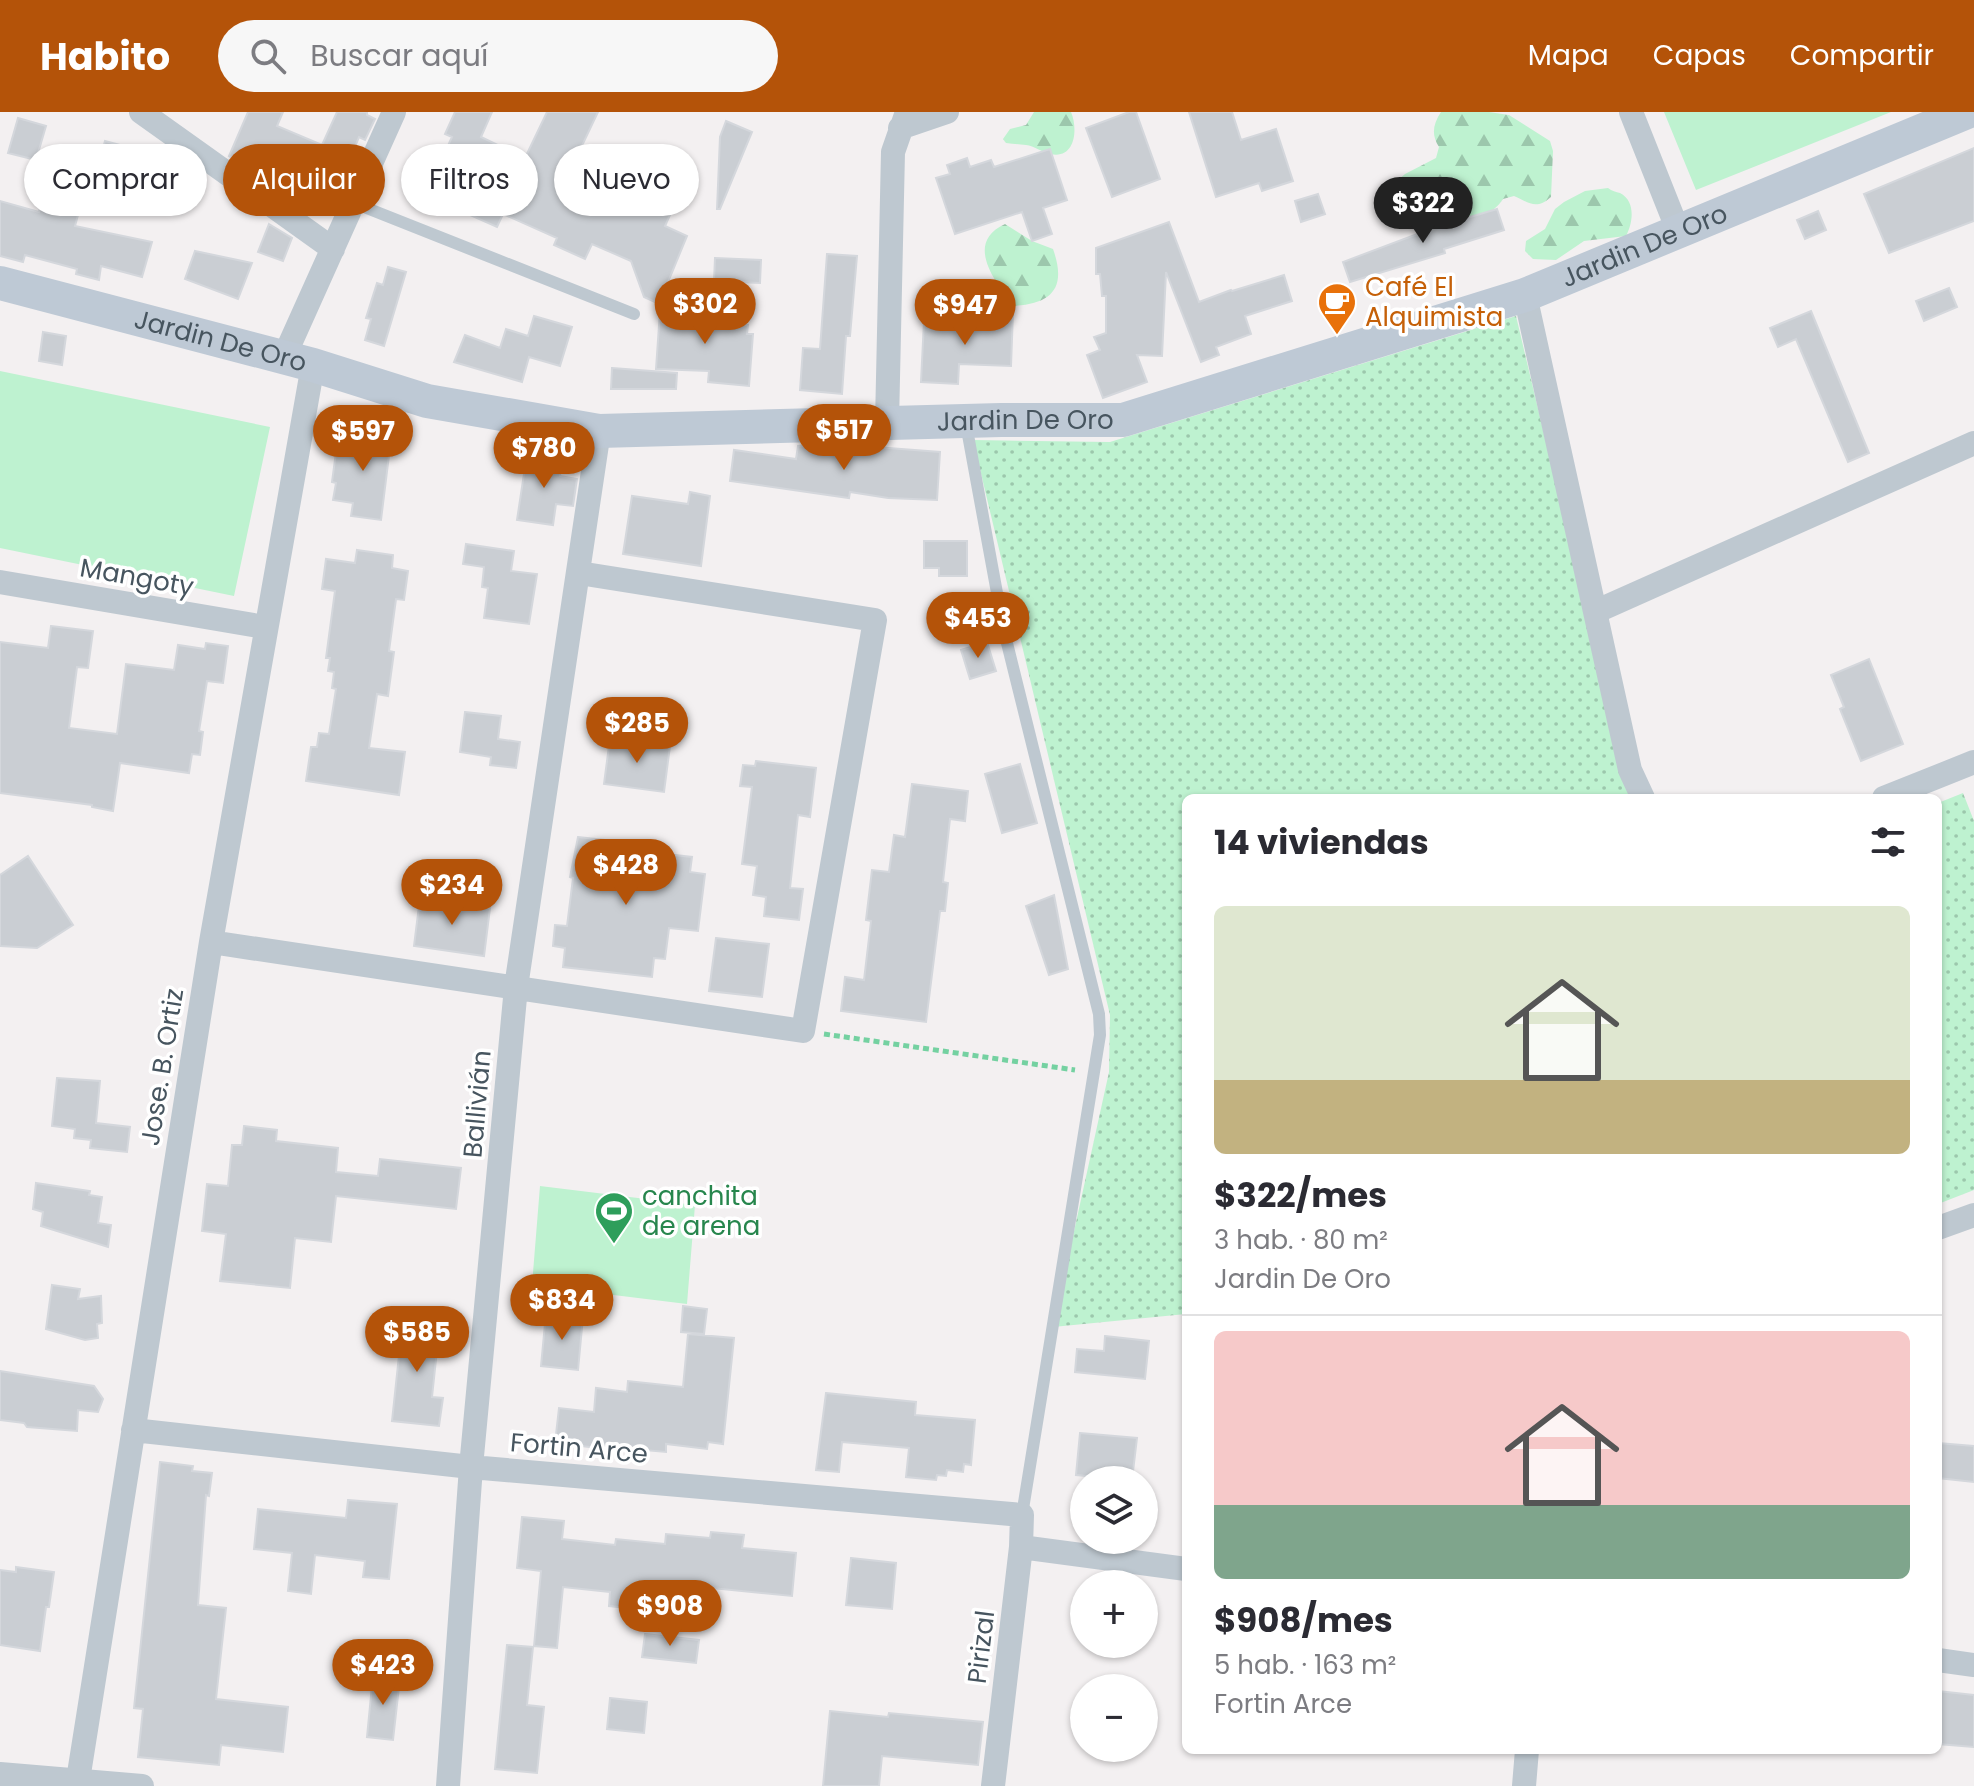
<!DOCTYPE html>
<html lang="es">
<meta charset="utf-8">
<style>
:root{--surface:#fff;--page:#f7f7f7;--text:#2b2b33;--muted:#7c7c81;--line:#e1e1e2;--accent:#b45309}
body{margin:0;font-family:Poppins,sans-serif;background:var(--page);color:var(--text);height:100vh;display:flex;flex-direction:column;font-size:30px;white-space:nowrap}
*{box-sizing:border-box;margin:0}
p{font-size:26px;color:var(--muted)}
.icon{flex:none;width:44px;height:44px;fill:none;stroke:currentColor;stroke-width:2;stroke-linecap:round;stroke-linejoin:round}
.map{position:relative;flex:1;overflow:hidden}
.sheet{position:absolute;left:1182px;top:682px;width:760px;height:960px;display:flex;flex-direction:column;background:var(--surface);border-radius:12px;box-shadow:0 2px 6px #0004}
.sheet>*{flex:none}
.hud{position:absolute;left:24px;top:32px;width:760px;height:72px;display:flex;gap:16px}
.buttons{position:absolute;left:1070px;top:1354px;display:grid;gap:16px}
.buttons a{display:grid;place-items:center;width:88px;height:88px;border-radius:50%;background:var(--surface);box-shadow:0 2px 6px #0004;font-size:40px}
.price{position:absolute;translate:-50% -68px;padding:0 18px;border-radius:28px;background:var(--accent);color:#fff;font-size:26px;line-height:52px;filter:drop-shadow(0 2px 4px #0008)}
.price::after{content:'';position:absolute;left:50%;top:48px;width:24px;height:18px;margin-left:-12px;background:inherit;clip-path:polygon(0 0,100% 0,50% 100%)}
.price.current{background:#222;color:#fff}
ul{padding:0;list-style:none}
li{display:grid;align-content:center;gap:16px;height:424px;padding:0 32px}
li+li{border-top:2px solid var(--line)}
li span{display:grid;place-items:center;height:248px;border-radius:12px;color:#555}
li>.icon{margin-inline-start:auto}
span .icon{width:144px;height:144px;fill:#fffc;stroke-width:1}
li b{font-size:34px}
h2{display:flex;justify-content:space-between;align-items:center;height:96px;padding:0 32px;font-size:34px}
.chip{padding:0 28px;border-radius:36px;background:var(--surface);box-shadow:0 2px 6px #0004;font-size:28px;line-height:72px}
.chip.current{background:var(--accent);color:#fff}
header{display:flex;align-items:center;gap:48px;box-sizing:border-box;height:112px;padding:0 40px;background:var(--accent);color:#fff}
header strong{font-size:38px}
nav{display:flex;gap:44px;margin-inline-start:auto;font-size:28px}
.search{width:560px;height:72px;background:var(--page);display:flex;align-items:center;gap:20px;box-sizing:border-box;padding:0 28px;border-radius:44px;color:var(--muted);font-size:30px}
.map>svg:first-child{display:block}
.grass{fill:url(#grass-dots)}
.forest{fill:url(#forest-firs)}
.park{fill:#bef2d0}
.building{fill:#caced3;stroke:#d4d7dc;stroke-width:2}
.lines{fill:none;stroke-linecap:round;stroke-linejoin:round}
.path{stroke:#74d1a1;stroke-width:5;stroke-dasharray:6 4;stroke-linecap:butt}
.lane{stroke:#bec8d0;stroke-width:12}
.street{stroke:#bec8d0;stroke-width:24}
.secondary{stroke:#bec9d5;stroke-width:34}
.labels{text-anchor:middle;stroke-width:7;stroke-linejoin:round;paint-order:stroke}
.street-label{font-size:26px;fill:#47555f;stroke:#fff}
.food-label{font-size:26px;fill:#c56008;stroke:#fff;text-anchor:start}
.leisure-label{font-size:26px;fill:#27864d;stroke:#fff;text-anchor:start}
</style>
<header>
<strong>Habito</strong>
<div class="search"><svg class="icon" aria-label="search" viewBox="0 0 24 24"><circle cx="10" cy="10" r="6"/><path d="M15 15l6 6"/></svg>Buscar aquí</div>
<nav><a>Mapa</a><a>Capas</a><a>Compartir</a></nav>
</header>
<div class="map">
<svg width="1974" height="1674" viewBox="0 0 1974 1674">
<defs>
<pattern id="grass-dots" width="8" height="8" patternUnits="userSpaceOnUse" patternTransform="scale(2)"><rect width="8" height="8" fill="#bef2d0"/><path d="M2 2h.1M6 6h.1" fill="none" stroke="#9cc7ac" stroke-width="1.8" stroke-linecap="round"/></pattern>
<pattern id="forest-firs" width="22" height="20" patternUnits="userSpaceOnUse" patternTransform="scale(2)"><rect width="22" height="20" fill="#bef2d0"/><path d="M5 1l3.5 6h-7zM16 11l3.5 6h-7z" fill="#9cc7ac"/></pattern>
</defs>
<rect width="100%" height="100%" fill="#f3f0f1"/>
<path class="grass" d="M1516,204L1586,499L1635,686H1186V1202L1053,1215L1109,960L1110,903L973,328L1110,330Z
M1963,681L1974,709V1078L1938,1092V691Z"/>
<path class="forest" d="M1034,0H1071C1078,16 1076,48 1050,42C1042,40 1034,34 1026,33C1019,32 1013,32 1006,31L1003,27L1010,17L1026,13Z
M1441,0H1489L1509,3L1550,29L1553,39L1551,85C1536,98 1530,91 1514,84L1503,87C1489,109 1458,112 1433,106L1430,96L1438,89L1437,78H1404L1397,69L1405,62L1436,46L1439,35C1431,23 1433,12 1441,0Z
M1608,76C1612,79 1616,80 1620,81C1636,89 1633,111 1626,124L1584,129L1556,148L1533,147L1525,139L1526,129L1545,117L1555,97L1564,90L1585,79Z
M1005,112L1032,129L1053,137C1067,176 1052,192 1013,194C995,169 964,131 1005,112Z"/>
<path class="park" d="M1664,0H1891L1696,78Z
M0,259L270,315L234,484L0,436Z
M540,1074L695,1093L687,1192L532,1173Z"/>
<path class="building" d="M248,0H283L277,14L322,33L337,0H367V3L375,7L365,28L359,25L332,89L307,78L311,70L262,49L257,61L229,44Z
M455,0H492L481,25L525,46L547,0H598L568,63L613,83L619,70L644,81L653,61L683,74L665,114L687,124L659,192L644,185L631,149L592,132L585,147L554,133L557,126L503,102L497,115L425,83L452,25L445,22Z
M1129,0H1136L1160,67L1112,85L1086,16Z
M1189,0H1232L1241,28L1276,17L1293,69L1262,79L1259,71L1216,85Z
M18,6L46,14L36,48L8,41Z
M726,9L752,20L720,97H717L720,25Z
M105,29L150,41L143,69L169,76L163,95L92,75Z
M1974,36V109L1889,141L1864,82Z
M1050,37L1067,88L1043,96L1052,122L1032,129L1022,100L955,122L936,66L950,62L947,53L967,46L970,55L991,48L994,55Z
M52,53L89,63L75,114L152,130L142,165L101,154L99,168L76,162L77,157L25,143L23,150L0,144V89L39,100Z
M1318,82L1325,102L1301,110L1295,89Z
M1497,97L1504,118L1444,137L1445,141L1350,170L1343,150L1436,115Z
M1818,99L1826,118L1805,127L1797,108Z
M1169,110L1199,190L1231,178L1232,179L1284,163L1292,189L1245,204L1251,222L1216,235L1219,243L1201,250L1166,160L1162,244L1137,243L1147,270L1103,286L1087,243L1100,238L1094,225L1106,221V184H1102L1100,162H1096V136Z
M269,112L292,126L283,149L258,140Z
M195,139L252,151L238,187L185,167Z
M827,142L857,144L850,224H846L842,282L800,278L803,236L820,237Z
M715,146L761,148L760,171L714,169Z
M388,155L406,160L384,234L365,228L371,207L366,206L377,171L383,173Z
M1949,176L1957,195L1924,209L1916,189Z
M660,199L727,203V211L748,213L747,222H753L749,274L708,270L709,259L656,257Z
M993,199L1013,200L1011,254L959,252L958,272L921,270L924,209L992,212Z
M1811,199L1869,341L1848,350L1796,227L1778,235L1770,216Z
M534,204L572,215L560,254L529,245L522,270L454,250L465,223L500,236L506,217L528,224Z
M43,220L66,224L62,253L39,249Z
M612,256L677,261L676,277H611Z
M365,315L392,319L381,408L351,404L353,391L333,388L336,371L332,370L336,340H342L344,325L364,327Z
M813,333L862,341L863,334L940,340L937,388L888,386L850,380L849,386L730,369L734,338L796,347L798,334Z
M527,342L562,347L560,364L577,367L573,394L556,392L553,413L517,408Z
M690,380L710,384L701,454L623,442L632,384L688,392Z
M924,429H967V464H939V456H924Z
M466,432L514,439L511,459L537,462L529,512L484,506L488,476L482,475L484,455L463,452Z
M357,438L393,443L392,456L408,459L404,488L396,487L389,539L394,540L388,584L377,582L369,636L405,640L399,683L306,669L311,635H317L319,621L329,622L336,577L332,576L334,560L328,559L330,546H326L335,479L322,477L326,447L355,451Z
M51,514L93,519L88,556L77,555L69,616L117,622L126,552L174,558L178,533L205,537L206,531L228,534L223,571L207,569L199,619L203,620L200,643L192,642L189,661L120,651L113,699L92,695V693L0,681V530L48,536Z
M987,530L996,559L970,567L961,538Z
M1869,547L1903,632L1861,649L1840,597L1844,595L1831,563Z
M465,600L501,604L498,627L520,630L516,656L490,653L491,645L460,640Z
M610,626L670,634L664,680L604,672Z
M756,649L816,656L810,705L798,703L790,776L803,777L799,808L764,804L766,785L753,783L757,754L742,752L752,675L740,674L743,653L755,654Z
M1020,652L1037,711L1002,721L985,662Z
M912,672L968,679L965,709L950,707L943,770L948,771L945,799H940L926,910L841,899L845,865L864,868L871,809L866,808L872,758L889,760L894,723L905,725Z
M578,725L631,731L630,738L692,745L690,760L705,762L698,819L669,816L665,847L654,846L652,865L563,855L565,836L553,834L555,813L567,814L573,766L570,765Z
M28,744L73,813L37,836L0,834V763Z
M1054,783L1068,857L1049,863L1026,794Z
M420,786L490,796L484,844L414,834Z
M716,826L769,832L762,885L709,879Z
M57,966L100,969L96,1011L130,1015L127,1040L90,1036L91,1028L74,1026L75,1017L52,1014Z
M244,1014L277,1018L276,1029L338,1036L336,1060L378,1064L380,1047L461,1056L456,1097L336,1084L331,1130L295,1126L290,1176L220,1169L226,1122L202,1119L207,1072L228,1074L232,1033H242Z
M36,1071L90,1079L89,1083L102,1085L98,1111L111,1113L108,1135L41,1114L43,1100L33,1097Z
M52,1173L80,1177L78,1187L101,1184L102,1211L97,1212L98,1226L85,1228L46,1217Z
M683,1194L707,1197L704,1222L681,1220Z
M546,1201L583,1205L578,1258L541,1254Z
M403,1206L440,1210L432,1285L443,1286L439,1314L392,1309Z
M688,1222L734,1226L723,1332L708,1330L707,1337L666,1332V1340L633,1337V1340L555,1331L559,1296L594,1300L596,1276L627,1280L628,1269L683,1275Z
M1105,1224L1149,1229L1145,1267L1075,1260L1077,1237L1104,1239Z
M0,1259L94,1274L103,1287L98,1300L78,1298L77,1319L27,1315L24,1311L0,1308Z
M826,1281L916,1290L915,1303L975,1308L971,1353L964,1352L963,1360L947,1358L946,1364L937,1363L936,1368L906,1365L909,1336L842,1330L839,1360L816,1358Z
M1080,1321L1137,1326L1132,1368L1076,1363Z
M1938,1331L1974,1334V1370L1938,1366Z
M160,1350L193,1354L192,1359L212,1361L209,1384L206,1383L198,1493L226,1496L216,1587L288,1595L283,1640L221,1633L219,1653L138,1645L143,1597L134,1596Z
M348,1388L397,1392L389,1467L363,1465L365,1449L315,1443L311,1482L288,1479L292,1441L254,1437L258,1397L346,1406Z
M522,1405L564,1409L562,1427L615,1433L616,1427L665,1432L666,1422L710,1426L711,1420L744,1423L742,1436L796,1441L792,1484L702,1475V1481L659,1477L657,1499L609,1494L610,1480L563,1475L557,1536L534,1534L541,1459L517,1456Z
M851,1446L896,1451L892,1497L846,1493Z
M16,1455L54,1460L49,1495H46L40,1539L0,1533V1458L16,1460Z
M645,1522L699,1528L696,1551L642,1545Z
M507,1533L533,1535L527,1593L544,1595L537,1661L495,1657Z
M373,1563L400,1566L393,1628L367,1625Z
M1938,1579L1974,1583V1635L1938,1632Z
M610,1586L647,1590L644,1621L607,1617Z
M830,1599L888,1605L889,1601L983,1610L978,1653L882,1644L879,1674H823Z"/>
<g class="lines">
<path class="path" d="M824,922L1075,958"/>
<path class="lane" d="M354,91L634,202
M966,312L1004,519L1099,902L1100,923L1022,1403"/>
<path class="street" d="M141,0L333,137
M1631,0L1679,121
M900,16L947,0
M1525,183L1630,658L1643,686
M284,245L394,0
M887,311L893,40L907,0
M0,470L265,515
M1597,499L1974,331
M1884,686L1974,650
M211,830L803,919L875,508L579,461
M1938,1116L1974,1103
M133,1318L471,1355L1022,1403L1021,1435L993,1674
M1021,1435L1186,1457
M1938,1548L1974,1553
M0,1662L142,1674
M78,1668L211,830L313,253
M448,1674L471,1355L516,875L599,319
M1524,1674L1527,1638"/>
<path class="secondary" id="s1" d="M0,171L313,253L427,289L599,319L1001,308H1123L1525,183L1967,0"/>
</g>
<defs>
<g id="cafe-pin" transform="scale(2)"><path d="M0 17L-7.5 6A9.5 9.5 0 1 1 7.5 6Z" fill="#e8710a" stroke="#fff"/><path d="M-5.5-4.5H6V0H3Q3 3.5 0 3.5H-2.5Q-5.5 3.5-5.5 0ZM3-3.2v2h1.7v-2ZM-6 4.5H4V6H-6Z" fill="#fff"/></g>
<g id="stadium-pin" transform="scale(2)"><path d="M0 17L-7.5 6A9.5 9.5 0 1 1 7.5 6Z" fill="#2e9e5b" stroke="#fff"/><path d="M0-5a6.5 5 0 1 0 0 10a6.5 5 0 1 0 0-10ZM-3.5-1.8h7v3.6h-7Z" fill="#fff"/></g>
</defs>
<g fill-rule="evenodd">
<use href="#cafe-pin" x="1337" y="190"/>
<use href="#stadium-pin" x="614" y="1099"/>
</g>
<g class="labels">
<g class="street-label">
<text dy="9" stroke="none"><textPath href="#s1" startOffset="1692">Jardin De Oro</textPath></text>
<text dy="9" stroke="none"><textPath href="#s1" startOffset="228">Jardin De Oro</textPath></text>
<text dy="9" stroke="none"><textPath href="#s1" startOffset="1044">Jardin De Oro</textPath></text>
<text transform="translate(137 465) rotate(10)" y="9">Mangoty</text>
<text transform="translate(162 955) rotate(-81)" y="9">Jose. B. Ortiz</text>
<text transform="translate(477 992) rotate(-85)" y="9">Ballivián</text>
<text transform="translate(579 1336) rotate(5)" y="9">Fortin Arce</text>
<text transform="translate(981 1535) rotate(-83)" y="9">Pirizal</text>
</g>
<g class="food-label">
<text x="1365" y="184">Café El<tspan x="1365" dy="30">Alquimista</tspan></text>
</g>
<g class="leisure-label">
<text x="642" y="1093">canchita<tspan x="642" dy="30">de arena</tspan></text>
</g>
</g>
</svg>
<div class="buttons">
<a><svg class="icon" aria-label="layers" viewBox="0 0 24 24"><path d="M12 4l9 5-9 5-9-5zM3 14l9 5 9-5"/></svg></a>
<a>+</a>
<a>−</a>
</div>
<b class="price current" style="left:1423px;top:133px">$322</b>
<b class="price" style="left:705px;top:234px">$302</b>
<b class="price" style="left:965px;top:235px">$947</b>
<b class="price" style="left:844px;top:360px">$517</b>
<b class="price" style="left:363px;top:361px">$597</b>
<b class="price" style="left:544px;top:378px">$780</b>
<b class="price" style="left:978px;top:548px">$453</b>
<b class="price" style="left:637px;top:653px">$285</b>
<b class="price" style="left:626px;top:795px">$428</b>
<b class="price" style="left:452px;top:815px">$234</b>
<b class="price" style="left:562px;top:1230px">$834</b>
<b class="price" style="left:417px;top:1262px">$585</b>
<b class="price" style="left:670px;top:1536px">$908</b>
<b class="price" style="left:383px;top:1595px">$423</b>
<div class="hud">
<a class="chip">Comprar</a>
<a class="chip current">Alquilar</a>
<a class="chip">Filtros</a>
<a class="chip">Nuevo</a>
</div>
<section class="sheet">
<h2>14 viviendas<svg class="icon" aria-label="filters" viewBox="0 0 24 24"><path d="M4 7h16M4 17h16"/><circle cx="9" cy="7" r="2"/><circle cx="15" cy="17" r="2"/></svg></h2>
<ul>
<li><span style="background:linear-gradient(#dfe7d0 70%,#c2b280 0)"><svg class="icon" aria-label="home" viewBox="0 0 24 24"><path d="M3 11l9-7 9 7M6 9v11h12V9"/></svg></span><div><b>$322/mes</b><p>3 hab. · 80 m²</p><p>Jardin De Oro</p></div></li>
<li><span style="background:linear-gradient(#f6c9c9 70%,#7fa58c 0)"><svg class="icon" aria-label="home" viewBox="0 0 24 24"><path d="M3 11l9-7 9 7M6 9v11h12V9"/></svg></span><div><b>$908/mes</b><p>5 hab. · 163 m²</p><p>Fortin Arce</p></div></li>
</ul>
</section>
</div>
